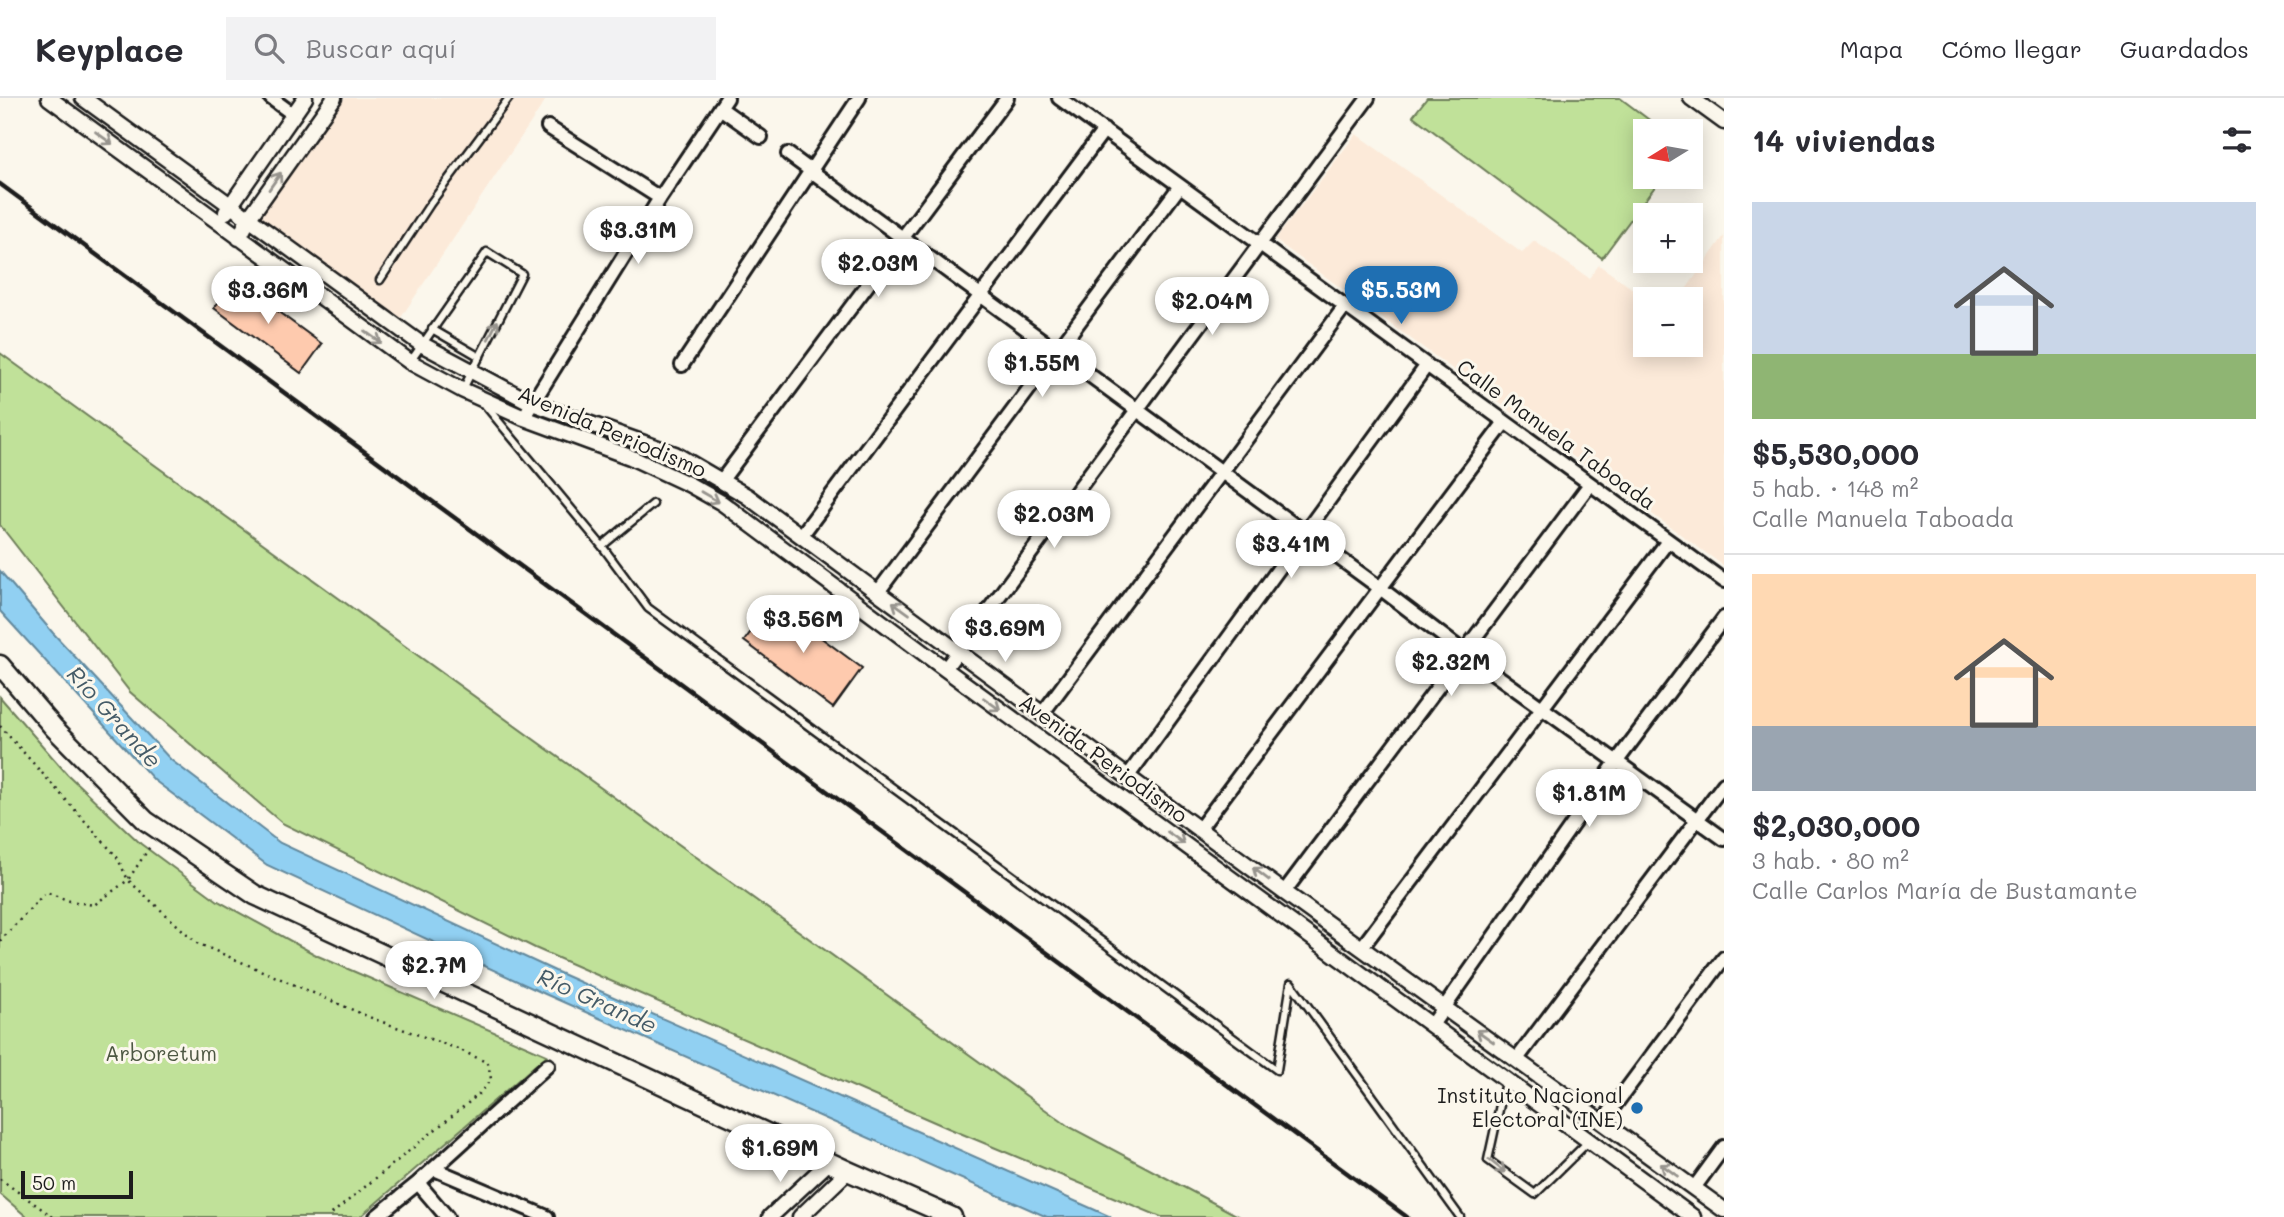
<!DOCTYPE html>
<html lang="es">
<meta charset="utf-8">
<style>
:root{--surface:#fff;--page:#f2f2f3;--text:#2b2b33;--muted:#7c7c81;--line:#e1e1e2;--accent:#1f6fb2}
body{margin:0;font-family:Mali,sans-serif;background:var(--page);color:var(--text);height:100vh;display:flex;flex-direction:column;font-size:26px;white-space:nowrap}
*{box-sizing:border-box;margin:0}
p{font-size:23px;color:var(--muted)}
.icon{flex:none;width:38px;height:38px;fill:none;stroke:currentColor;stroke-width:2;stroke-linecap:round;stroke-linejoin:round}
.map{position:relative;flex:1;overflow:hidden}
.panel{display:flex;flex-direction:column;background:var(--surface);width:560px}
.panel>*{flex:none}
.needle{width:46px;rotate:259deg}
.controls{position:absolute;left:1633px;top:21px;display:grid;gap:14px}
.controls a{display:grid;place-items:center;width:70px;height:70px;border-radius:0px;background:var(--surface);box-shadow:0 4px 18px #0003;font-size:35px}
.scale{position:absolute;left:21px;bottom:18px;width:112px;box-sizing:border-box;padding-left:7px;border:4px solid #1c1c1c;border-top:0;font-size:19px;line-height:24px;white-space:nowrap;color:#1c1c1c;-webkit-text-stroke:5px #fbf7ec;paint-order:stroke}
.price{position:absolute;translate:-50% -60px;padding:0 16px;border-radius:24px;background:#fff;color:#222;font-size:23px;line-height:46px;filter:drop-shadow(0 2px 4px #0008)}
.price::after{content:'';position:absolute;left:50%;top:42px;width:21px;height:16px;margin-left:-10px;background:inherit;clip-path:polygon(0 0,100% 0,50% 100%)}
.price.active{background:var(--accent);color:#fff}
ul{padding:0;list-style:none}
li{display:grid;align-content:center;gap:14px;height:371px;padding:0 28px}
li+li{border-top:2px solid var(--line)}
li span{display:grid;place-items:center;height:217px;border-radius:0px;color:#555}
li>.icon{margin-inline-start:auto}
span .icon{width:126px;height:126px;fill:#fffc;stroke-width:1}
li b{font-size:30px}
h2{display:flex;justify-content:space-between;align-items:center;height:84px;padding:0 28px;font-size:30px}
header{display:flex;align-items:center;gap:42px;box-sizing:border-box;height:98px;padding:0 35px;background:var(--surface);border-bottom:2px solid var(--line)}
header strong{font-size:33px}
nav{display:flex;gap:38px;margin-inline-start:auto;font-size:24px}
.search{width:490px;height:63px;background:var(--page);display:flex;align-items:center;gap:18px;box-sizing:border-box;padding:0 24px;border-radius:0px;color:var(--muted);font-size:26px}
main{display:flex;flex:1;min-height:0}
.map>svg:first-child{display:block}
.built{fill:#fcead9}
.green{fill:#c0e199;stroke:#6e7e5a;stroke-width:2}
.water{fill:#91d0f2;stroke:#62889c;stroke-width:2}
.building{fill:#fecaae;stroke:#1c1c1c;stroke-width:2}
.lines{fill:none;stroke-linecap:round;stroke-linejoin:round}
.service-casing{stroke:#1c1c1c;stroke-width:11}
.minor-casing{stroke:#1c1c1c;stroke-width:18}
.tertiary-casing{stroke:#1c1c1c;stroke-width:19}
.secondary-casing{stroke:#1c1c1c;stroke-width:23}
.path{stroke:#1c1c1c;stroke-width:2.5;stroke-dasharray:2 5;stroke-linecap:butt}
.service{stroke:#fbf7ec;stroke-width:6}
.minor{stroke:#fbf7ec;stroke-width:12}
.tertiary{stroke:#fbf7ec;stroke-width:14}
.secondary{stroke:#fbf7ec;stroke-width:18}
.rail{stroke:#1c1c1c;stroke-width:4.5}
.oneway{stroke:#97948e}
.poi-dot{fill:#1f6fb2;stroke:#fbf7ec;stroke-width:2.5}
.labels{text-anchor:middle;stroke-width:6;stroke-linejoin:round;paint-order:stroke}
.street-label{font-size:21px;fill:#1c1c1c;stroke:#fbf7ec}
.park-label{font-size:21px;fill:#4d5742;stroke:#fbf7ec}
.poi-label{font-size:21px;fill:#1c1c1c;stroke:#fbf7ec;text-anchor:end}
.water-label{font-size:23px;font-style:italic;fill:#455b67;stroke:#fbf7ec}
</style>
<header>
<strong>Keyplace</strong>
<div class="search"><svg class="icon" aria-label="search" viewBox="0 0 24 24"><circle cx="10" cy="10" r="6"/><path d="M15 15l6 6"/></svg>Buscar aquí</div>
<nav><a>Mapa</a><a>Cómo llegar</a><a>Guardados</a></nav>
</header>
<main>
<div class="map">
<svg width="1724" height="1119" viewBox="0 0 1724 1119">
<rect width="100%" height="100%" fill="#fbf7ec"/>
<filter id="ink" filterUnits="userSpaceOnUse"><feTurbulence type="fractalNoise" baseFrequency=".0143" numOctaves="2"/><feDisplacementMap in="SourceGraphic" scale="14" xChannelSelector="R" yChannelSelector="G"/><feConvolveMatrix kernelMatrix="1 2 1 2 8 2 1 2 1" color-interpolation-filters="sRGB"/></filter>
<g filter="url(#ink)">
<path class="built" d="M345,0H547L398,224L258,121Z
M1356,36L1522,155L1534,143L1589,180L1599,167L1647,201H1645V247H1690V201H1679L1724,138V468L1275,142Z"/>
<path class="green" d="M1427,0H1620L1664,33H1645V79H1662L1602,160L1413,18Z
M0,255L1068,1028L1240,1119H1161L948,1030L535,850L282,725L130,594L0,427Z
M0,599L67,676L141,746L218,803L318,858L547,957L360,1119H27L0,1096Z"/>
<path class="water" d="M0,473L53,535L171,662L280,745L555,873L1111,1119H1047L545,896L267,767L154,682L0,513Z"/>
<path class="building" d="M235,182L322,246L301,275L214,210Z
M773,504L862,570L833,610L744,543Z"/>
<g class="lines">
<g class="service-casing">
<path id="service" d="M380,182L430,106L509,0
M432,231L480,259
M410,264L487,154L522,176L463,291
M485,307L602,448L648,510L1277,972L1291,885L1460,1119
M602,448L653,406
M1505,984L1488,1062L1535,1096L1588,1044"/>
</g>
<g class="minor-casing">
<path id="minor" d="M271,0L294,17
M1059,0L1724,483
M720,10L761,39
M548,29L660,100
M788,56L1380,490L1464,554L1724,741
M682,267L859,0
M527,314L660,100L727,0
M722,382L1007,0
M801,438L1104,32
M878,494L1180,88
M945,571L1368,0
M1042,616L1345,208
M1128,678L1427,267
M1200,730L1505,324
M1284,794L1590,386
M1362,849L1668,443
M1432,927L1617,663L1724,520
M1517,961L1724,686
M1603,1023L1724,860
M434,1071L547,1119
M418,1085L447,1119
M1694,1090L1724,1049
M376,1119L418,1085L548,967"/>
</g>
<g class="tertiary-casing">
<path id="tertiary" d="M49,0L410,264L462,292L524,320L630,359L690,387L722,405L945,571L1693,1119
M83,0L421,246L532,305L675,356L747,398L1284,794L1724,1112
M1691,0L1724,24
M226,114L305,0
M239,140L249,120L334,0
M770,1119L829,1064
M800,1119L848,1073"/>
</g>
<g class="secondary-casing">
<path id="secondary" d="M0,567L54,630L146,723L255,797L848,1073L952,1119"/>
</g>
<path class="path" d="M0,628L117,759L128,782L197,845L374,921L458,951L488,965L491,981L479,996L328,1119
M0,843L46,794L70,803L94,807L128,782L151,747
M0,1081L53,1119"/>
<use href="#service" class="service"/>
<use href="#minor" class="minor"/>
<use href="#tertiary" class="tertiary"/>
<use href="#secondary" class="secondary"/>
<path class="rail" d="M0,86L1407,1119"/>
</g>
<defs><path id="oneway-shaft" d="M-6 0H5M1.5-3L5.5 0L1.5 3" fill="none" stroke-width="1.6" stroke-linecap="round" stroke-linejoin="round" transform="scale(1.75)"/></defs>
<g class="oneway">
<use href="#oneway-shaft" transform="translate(104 40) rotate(36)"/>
<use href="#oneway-shaft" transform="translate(275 83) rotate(-55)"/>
<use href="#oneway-shaft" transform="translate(493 232) rotate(-63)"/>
<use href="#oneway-shaft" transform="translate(373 239) rotate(36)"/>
<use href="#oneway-shaft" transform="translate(710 399) rotate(30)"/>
<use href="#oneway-shaft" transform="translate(901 510) rotate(-144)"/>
<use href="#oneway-shaft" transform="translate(992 606) rotate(36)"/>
<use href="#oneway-shaft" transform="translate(1176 740) rotate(36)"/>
<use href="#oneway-shaft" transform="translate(1261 776) rotate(-143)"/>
<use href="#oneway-shaft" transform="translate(1485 938) rotate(-145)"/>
<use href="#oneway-shaft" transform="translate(1497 1068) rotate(39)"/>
<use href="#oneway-shaft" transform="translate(1669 1072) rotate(-144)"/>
</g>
</g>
<circle class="poi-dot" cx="1637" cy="1010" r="7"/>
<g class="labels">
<g class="street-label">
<text transform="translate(612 334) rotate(23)" y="7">Avenida Periodismo</text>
<text transform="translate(1556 337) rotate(36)" y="7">Calle Manuela Taboada</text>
<text transform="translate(1103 661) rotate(36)" y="7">Avenida Periodismo</text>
</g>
<g class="park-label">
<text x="161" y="963">Arboretum</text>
</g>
<g class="poi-label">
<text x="1623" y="1005">Instituto Nacional<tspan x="1623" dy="24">Electoral (INE)</tspan></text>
</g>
<g class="water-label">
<text transform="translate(114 619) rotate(48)" y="8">Río Grande</text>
<text transform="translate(597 903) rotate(24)" y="8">Río Grande</text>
</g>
</g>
</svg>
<div class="controls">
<a><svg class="needle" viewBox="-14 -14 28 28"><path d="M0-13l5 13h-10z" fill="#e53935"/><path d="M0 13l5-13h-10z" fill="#7c7c81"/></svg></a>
<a>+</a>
<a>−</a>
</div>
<div class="scale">50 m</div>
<b class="price" style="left:638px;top:168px">$3.31M</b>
<b class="price" style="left:878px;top:201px">$2.03M</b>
<b class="price" style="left:268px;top:228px">$3.36M</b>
<b class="price active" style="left:1401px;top:228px">$5.53M</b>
<b class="price" style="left:1212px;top:239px">$2.04M</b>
<b class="price" style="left:1042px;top:301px">$1.55M</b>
<b class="price" style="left:1054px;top:452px">$2.03M</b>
<b class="price" style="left:1291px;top:482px">$3.41M</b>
<b class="price" style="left:803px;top:557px">$3.56M</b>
<b class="price" style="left:1005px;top:566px">$3.69M</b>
<b class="price" style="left:1451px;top:600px">$2.32M</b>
<b class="price" style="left:1589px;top:731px">$1.81M</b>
<b class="price" style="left:434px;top:903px">$2.7M</b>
<b class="price" style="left:780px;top:1086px">$1.69M</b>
</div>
<section class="panel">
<h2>14 viviendas<svg class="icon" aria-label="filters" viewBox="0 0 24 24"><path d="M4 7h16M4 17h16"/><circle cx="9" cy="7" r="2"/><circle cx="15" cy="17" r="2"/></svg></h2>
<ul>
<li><span style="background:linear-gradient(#c9d6e8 70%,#8fb573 0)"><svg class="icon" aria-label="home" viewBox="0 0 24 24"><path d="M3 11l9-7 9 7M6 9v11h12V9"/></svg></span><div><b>$5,530,000</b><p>5 hab. · 148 m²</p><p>Calle Manuela Taboada</p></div></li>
<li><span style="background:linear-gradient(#ffd9b3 70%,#9aa5b1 0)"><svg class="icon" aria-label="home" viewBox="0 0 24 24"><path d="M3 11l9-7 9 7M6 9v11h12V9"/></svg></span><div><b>$2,030,000</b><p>3 hab. · 80 m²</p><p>Calle Carlos María de Bustamante</p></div></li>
</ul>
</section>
</main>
